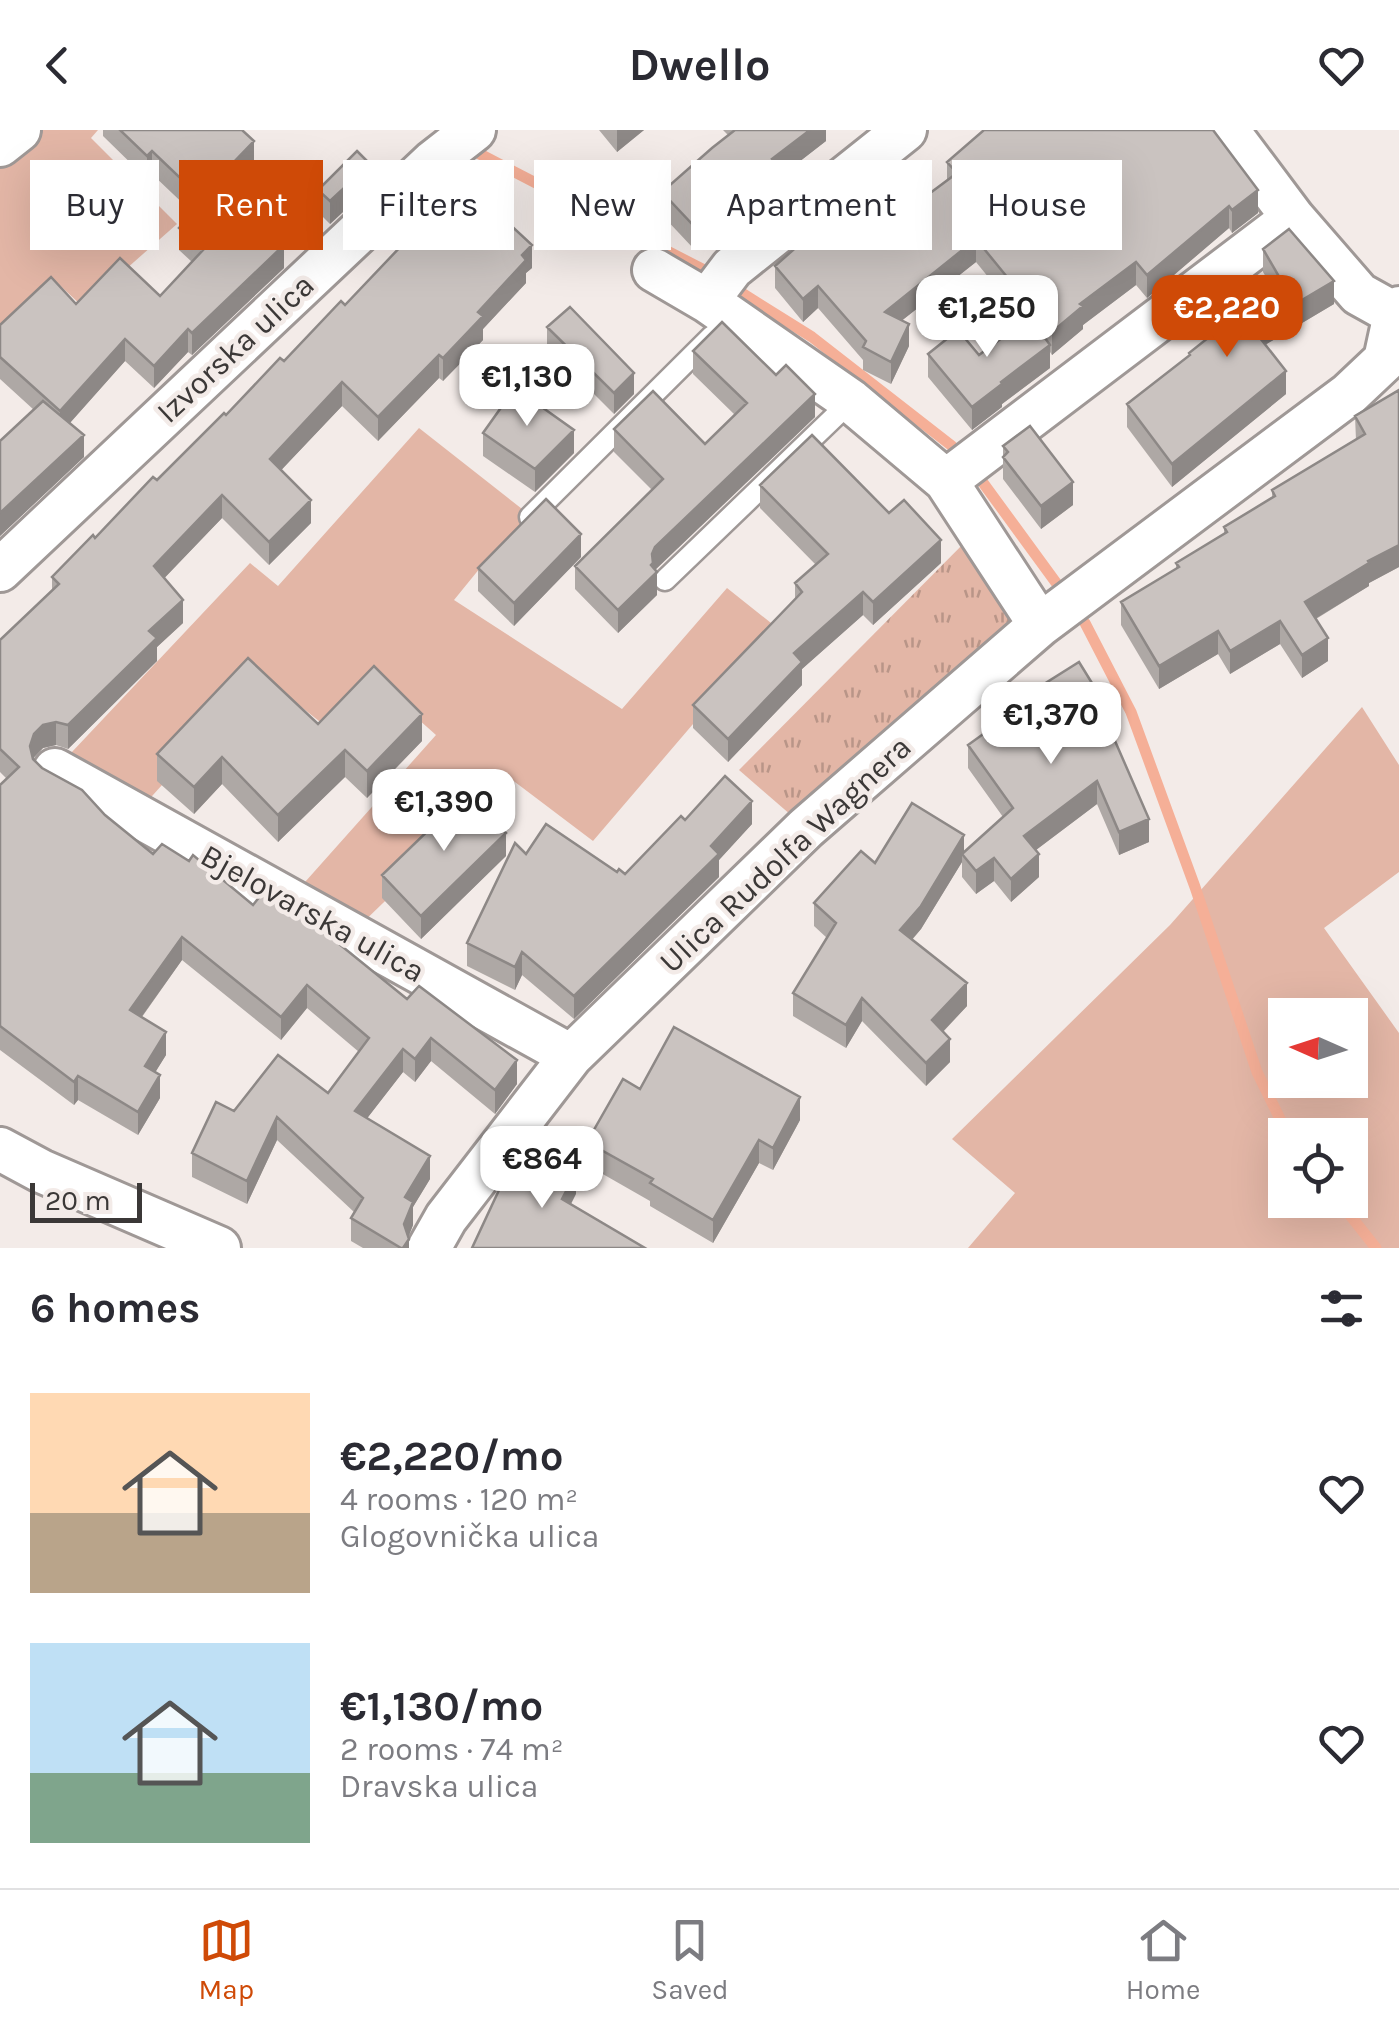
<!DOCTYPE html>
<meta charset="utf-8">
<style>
:root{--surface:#fff;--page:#f7f7f7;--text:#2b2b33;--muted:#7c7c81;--line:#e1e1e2;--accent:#cf4a07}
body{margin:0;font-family:Karla,sans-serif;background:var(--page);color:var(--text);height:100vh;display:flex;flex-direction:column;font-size:38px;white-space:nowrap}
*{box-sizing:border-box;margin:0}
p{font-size:32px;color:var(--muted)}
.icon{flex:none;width:55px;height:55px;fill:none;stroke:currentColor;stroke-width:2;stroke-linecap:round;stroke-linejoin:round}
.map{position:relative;height:1118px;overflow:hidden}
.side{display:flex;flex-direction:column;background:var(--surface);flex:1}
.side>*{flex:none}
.banner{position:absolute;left:30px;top:30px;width:1340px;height:90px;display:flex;gap:20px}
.needle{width:65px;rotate:273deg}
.fabs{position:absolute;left:1268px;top:868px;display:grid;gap:20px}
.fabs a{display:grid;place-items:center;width:100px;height:100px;border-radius:0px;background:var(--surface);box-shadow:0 10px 40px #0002;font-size:50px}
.scale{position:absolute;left:30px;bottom:25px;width:112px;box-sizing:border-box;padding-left:10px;border:5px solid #3b3837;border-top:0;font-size:28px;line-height:35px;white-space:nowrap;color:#3b3837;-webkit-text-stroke:8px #f3ebe8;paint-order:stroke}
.price{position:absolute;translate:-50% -85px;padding:0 22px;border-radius:20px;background:#fff;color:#222;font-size:32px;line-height:65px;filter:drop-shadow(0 2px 5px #0008)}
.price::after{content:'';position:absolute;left:50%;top:60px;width:30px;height:22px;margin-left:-15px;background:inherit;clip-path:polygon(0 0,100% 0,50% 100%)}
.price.current{background:var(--accent);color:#fff}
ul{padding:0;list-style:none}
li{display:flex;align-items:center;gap:30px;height:250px;padding:0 30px}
li span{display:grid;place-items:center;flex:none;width:280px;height:200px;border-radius:0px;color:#555}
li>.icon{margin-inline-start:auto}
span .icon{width:120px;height:120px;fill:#fffc;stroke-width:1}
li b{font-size:42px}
h2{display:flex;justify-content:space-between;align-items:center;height:120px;padding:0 30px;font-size:42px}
.pill{padding:0 35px;border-radius:0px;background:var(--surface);box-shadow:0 10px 40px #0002;font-size:35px;line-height:90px}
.pill.current{background:var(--accent);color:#fff}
header{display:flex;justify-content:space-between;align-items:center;height:130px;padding:0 30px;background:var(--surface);font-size:45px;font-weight:700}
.tabs{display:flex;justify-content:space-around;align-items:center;height:140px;border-top:2px solid var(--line);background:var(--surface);font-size:28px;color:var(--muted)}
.tabs a{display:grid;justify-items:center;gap:5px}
.tabs .current{color:var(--accent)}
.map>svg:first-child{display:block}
.grass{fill:url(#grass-tufts)}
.garden{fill:#e3b6a6;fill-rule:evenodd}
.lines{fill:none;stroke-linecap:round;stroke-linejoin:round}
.stream{stroke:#f5af97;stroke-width:11}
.service-casing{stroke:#9f9896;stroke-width:25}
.minor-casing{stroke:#9f9896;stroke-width:48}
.service{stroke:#fff;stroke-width:20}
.minor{stroke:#fff;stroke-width:42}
.wall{fill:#aea8a5}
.shaded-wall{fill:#8d8886}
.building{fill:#cac3c0;stroke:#8d8886;stroke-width:2.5}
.labels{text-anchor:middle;stroke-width:9;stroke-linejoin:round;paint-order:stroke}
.street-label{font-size:32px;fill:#3b3837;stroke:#f3ebe8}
</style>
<header><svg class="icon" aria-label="back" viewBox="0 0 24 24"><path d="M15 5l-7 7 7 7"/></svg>Dwello<svg class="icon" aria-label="heart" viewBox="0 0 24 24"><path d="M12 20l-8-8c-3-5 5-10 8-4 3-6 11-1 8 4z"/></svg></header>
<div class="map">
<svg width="1399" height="1118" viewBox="0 0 1399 1118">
<defs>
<pattern id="grass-tufts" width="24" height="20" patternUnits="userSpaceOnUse" patternTransform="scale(2.5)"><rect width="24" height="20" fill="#e3b6a6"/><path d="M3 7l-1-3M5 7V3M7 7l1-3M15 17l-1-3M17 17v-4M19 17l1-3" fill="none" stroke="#b99588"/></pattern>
</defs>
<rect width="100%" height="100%" fill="#f3ebe8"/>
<path class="grass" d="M978,399L1040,495L806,698L739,640Z"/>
<path class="garden" d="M19,0H98L91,8L177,94L83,177L52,148L0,200V15Z
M419,298L531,386L489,427L454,470L622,579L727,458L776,497L593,711L511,649L351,804L289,770L436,605L372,548L324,595L261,545L135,685L55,640L250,433L278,456Z
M1362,577L1399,635V742L1324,798L1399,903V1118H968L1015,1063L952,1009L1170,795ZM1350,885V950H1285V885ZM1350,1005V1070H1285V1005Z"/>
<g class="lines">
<path class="stream" d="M474,21L704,140
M737,160L812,207L952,316
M981,350L1057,454
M1085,493L1131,582L1195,757L1257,942L1288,1005
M1338,1070L1376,1118"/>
<g class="service-casing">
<path id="service" d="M530,387L712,206
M665,450L851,271"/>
</g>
<g class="minor-casing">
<path id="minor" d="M1227,0L1293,88L1359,164L1395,184
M0,15L19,0
M654,140L707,171L851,271L946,351L1040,495
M707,171L732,138L905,0
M946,351L1293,88
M0,440L433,32L474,0
M55,640L571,926
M0,1019L41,1041L219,1118
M429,1118L446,1088L571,926L806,698L1040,495L1349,264L1385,230L1395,184L1399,178"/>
</g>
<use href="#service" class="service"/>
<use href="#minor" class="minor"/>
</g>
<path class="wall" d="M103,0H242L254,34L227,62L284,138L192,225L188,222L154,258L125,231L70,293L84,327L0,406V311L34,280L0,249V195L76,174L160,166L192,132L179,120V98L193,83L152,44L147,49L103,6Z
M599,0H644L617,22Z
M723,0H826V11L777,49V58L733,91L729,85L693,118L662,85V62L728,5Z
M984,0L1258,83L1232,103L1229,98L1147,168L1136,155L1083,195V199L1052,225L1050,222V238L1002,274V277L972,300L928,247V224L979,225L1024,191L976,132L902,190L909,216L891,254L863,240V230L818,178L803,192L775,158V136L829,88V76L906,81L947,50V32Z
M370,57L330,94L318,82V60Z
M1263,119L1334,174L1265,215L1286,264L1172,357L1127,297V274L1189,227V223L1272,157L1263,142Z
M532,138L526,143V153L483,199V210L443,251L439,248L378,311L342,276L281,340L311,393L269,435L222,388L164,448L183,493L157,517V531L68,619L56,615L43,618L33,629L42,638L105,685L153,724L253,775L407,869L517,954L495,984L431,931L415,952L403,942L367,988L430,1049L413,1077V1095L408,1107L409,1118H363L351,1111V1088L354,1082L277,1010L247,1074L192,1047V1023L234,981L328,963L359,922L307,878L281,910L182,830L142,887L166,925L155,942L160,968L138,1005L78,970L74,975L0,920V655L7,649L0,642V510L52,460V447L345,175Z
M547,197L634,264L614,284L547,217Z
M693,221L815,287L655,440L657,465L618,503L575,459V436L652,360L614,322V299L705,314L735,285L693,244Z
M1399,260V437L1369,453V456L1316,489L1328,531L1302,548L1280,514L1230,544L1218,524L1159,559L1121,495V472L1176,439V433L1224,404V397L1272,369V360L1356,310L1355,286Z
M483,303L574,323L535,362L483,326Z
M1003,316L1073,375L1041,399L1003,349Z
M760,355L889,383L941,433L873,495L863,485L802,539V555L728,632L693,598V575L795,470V453L816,435L760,378Z
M581,427L514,496L478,461V438Z
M1033,561L1111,601L1149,712L1119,725L1097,674L1036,720L1039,747L1011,772L994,751L976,764L962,747V732L921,799L912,810L967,876L943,902L950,932L926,956L862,891L846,918L793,886V863L827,808L814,796V773L875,733L964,722L1003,687L968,638V615L1033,568Z
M422,611L367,668L345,647L278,712L222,654L194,684L157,651V624Z
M685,690L752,694L719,730V747L574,889L522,845L515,860L467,836V813L526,724L625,744Z
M506,726L421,809L382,768V745Z
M640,959L800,990L773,1040L759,1033L713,1113L650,1076V1071L587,1035V1012Z"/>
<path class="shaded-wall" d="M617,0H644L617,22Z
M810,0H826V11L777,49V58L733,91V68L772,29Z
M254,11V34L200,90V67Z
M152,21V44L147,49V26Z
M370,34V57L330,94V71Z
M1258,60V83L1232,103V80Z
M729,62V85L693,118V95Z
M1229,76V98L1147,168V145Z
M976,109V132L885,204V182Z
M284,115V138L192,225V203Z
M532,115V138L526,143V153L483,199V210L443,251V228L522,125Z
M1136,132V155L1083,195V199L1052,225V202L1080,174Z
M1334,151V174L1253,222V199Z
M818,156V178L803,192V169Z
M909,194V216L891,254V232Z
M188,199V222L154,258V236Z
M125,209V231L60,304V281Z
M1050,215V238L1002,274V277L972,300V277L1001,252Z
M439,225V248L378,311V287Z
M1286,241V264L1172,357V334Z
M634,243V264L614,284V263Z
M342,252V276L270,352V329Z
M815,264V287L655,440L657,442V465L618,503V480L655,417Z
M574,300V323L535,362V339Z
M84,305V327L0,406V383Z
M1073,352V375L1041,399V376Z
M222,365V388L154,459V436Z
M311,370V393L269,435V412Z
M581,404V427L514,496V473Z
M941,410V433L873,495V472Z
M1399,415V437L1369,453V456L1305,495V472L1368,431Z
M863,462V485L802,539V555L728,632V609L794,523Z
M183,470V493L157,517V531L68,619V595L149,501Z
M1280,491V514L1230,544V521Z
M1218,501V524L1159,559V536Z
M1328,508V531L1302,548V525Z
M422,584V611L367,668V641Z
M1111,584V607L1105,588Z
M56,592V615L43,618L34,627L30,639V616L34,604L43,595Z
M345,620V647L278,712V685Z
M222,627V654L194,684V657Z
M1097,651V674L1024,729V706Z
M752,671V694L719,730V747L574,889V866Z
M1149,689V712L1119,725V702Z
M506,703V726L421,809V786Z
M964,705V727L962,724V732L921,799L900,823V800Z
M1039,724V747L1011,772V749Z
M994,728V751L976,764V741Z
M182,807V830L130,903V880Z
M522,822V845L515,860V837Z
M967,853V876L932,913V890Z
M307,855V878L281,910V887Z
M862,868V891L846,918V895Z
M166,902V925L145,959V936Z
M431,908V931L415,952V929Z
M950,909V932L926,956V933Z
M403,919V942L355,1004V981Z
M517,930V954L495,984V960Z
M160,945V968L138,1005V982Z
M78,946V970L74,975V952Z
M800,967V990L773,1040V1018Z
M277,987V1010L247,1074V1051Z
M759,1010V1033L713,1113V1090Z
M430,1026V1049L413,1077V1095L405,1116L409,1109V1118H403L405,1067Z
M576,1042V1064L562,1092V1069Z"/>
<path class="building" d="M120,0H242L254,11L200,67L152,21L147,26Z
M735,0H810L772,29L777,35L733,68L729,62L693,95L662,62L712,18Z
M984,0H1213L1258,60L1232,80L1229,76L1147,145L1136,132L1080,174L1083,176L1052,202L976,109L885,182L909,194L891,232L863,217L866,211L818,156L803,169L775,136L835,83L829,76L875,41L906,81L957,43L947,32Z
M357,21L370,34L330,71L318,60Z
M463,51L532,115L522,125L526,130L478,182L483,186L443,228L439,225L378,287L342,252L270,329L311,370L269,412L222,365L154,436L183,470L149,501L157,508L68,595L56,592L43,595L34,604L30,616L33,629L42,638L82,660L105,685L153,724L162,714L189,731L193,725L253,775L264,761L296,779L407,869L419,856L517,930L495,960L431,908L415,929L403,919L355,981L430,1026L405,1067L413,1072L404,1094L409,1109L403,1118H401L351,1088L363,1068L277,987L247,1051L192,1023L216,972L234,981L278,925L328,963L369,908L307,855L281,887L182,807L130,880L166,902L145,936L160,945L138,982L78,946L74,952L0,896V655L19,637L0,619V510L59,454L52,447L93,405L95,408L153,347L157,350L224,283L226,285L280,228L284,231L341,171L345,175Z
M219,55L284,115L192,203L188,199L154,236L125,209L60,281L0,227V195L51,147L76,174L120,128L160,166L203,120L179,98Z
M1289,99L1334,151L1253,199L1286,241L1172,334L1127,274L1190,225L1189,223L1281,150L1263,119Z
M570,177L634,243L614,263L547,197Z
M1030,187L1050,215L1001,252L1002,254L972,277L928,224L958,200L979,225Z
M722,192L776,245L786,235L815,264L655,417L652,424L653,433L651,435L657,442L618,480L575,436L663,349L614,299L653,261L705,314L747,273L693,221Z
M515,258L574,300L535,339L483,303Z
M1399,260V415L1368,431L1369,433L1305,472L1328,508L1302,525L1280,491L1230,521L1218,501L1159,536L1121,472L1179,437L1176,433L1227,402L1224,397L1275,366L1272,360L1365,304L1355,286Z
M43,271L84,305L0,383V311Z
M1030,296L1073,352L1041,376L1003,327L1008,322L1003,316Z
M812,305L889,383L904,370L941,410L873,472L863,462L794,523L802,532L728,609L693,575L802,462L795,453L828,424L760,355Z
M546,369L581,404L514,473L478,438Z
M248,528L318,594L374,536L422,584L367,641L345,620L278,685L222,627L194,657L157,624Z
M1079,532L1111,584L1105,588L1149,689L1119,702L1097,651L1024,706L1039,724L1011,749L994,728L976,741L962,724L1013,678L968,615L1036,566L1033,561Z
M725,646L752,671L711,716L719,724L574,866L522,822L515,837L467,813L515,713L526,724L546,694L617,742L619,739L625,744L681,686L685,690Z
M467,663L506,703L421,786L382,745Z
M912,673L964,705L921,776L900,800L967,853L932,890L950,909L926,933L862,868L846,895L793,863L836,793L814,773L861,721L875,733Z
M674,897L800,967L773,1018L759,1010L713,1090L650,1053L653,1049L587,1012L623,949L640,959Z
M521,1013L576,1042L562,1069L645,1118H472Z"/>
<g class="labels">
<g class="street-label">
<text transform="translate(235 218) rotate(-43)" y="11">Izvorska ulica</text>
<text transform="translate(785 724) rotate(-43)" y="11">Ulica Rudolfa Wagnera</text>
<text transform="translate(313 783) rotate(29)" y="11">Bjelovarska ulica</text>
</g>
</g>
</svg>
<div class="fabs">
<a><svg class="needle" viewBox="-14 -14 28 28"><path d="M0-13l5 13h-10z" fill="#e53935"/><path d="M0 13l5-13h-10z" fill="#7c7c81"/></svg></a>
<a><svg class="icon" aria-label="locate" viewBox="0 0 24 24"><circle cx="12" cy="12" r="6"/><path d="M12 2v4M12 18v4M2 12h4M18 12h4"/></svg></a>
</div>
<div class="scale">20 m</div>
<b class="price" style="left:987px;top:230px">€1,250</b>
<b class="price current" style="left:1227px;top:230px">€2,220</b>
<b class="price" style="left:527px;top:299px">€1,130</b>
<b class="price" style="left:1051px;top:637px">€1,370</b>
<b class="price" style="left:444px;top:724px">€1,390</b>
<b class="price" style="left:542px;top:1081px">€864</b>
<div class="banner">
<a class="pill">Buy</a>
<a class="pill current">Rent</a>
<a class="pill">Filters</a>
<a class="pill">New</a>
<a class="pill">Apartment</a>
<a class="pill">House</a>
</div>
</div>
<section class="side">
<h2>6 homes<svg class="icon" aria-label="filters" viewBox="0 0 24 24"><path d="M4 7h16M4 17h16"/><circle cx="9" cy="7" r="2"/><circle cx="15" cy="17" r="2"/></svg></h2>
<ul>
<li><span style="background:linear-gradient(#ffd9b3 60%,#b9a48a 0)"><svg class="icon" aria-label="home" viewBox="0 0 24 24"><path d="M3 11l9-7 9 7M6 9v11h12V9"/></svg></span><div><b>€2,220/mo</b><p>4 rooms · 120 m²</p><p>Glogovnička ulica</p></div><svg class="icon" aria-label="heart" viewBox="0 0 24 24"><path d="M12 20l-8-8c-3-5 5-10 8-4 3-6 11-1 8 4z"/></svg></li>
<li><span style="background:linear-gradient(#bfe0f5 65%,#7fa58c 0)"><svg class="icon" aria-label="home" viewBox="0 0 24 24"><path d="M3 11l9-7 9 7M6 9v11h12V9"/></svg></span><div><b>€1,130/mo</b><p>2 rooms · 74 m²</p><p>Dravska ulica</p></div><svg class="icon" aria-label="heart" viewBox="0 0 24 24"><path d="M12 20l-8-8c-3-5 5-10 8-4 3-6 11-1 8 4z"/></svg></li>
</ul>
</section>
<nav class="tabs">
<a class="current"><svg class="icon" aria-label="map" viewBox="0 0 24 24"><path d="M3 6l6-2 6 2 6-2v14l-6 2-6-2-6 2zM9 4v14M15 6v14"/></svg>Map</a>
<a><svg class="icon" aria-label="saved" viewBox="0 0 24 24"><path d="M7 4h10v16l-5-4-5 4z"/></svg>Saved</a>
<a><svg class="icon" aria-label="home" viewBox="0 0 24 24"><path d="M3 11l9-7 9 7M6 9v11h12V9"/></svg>Home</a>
</nav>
